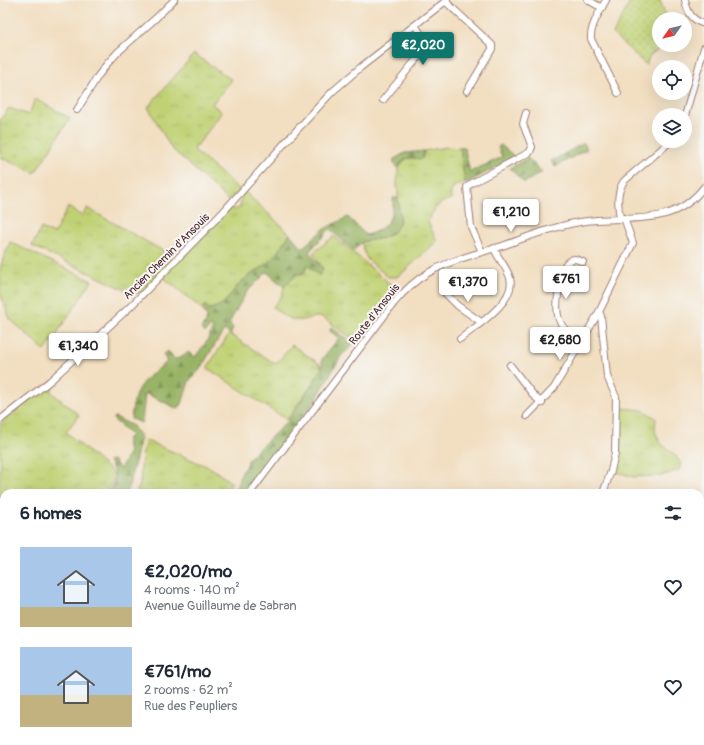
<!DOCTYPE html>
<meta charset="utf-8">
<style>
:root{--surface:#fff;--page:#f6f6f7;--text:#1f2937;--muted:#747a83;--accent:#0f766e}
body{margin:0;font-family:Pangolin,sans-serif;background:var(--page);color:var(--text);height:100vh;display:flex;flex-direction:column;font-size:15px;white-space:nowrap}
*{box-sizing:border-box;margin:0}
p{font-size:13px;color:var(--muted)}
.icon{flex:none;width:22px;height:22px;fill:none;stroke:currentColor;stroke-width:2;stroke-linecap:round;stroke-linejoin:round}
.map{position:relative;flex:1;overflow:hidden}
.details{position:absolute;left:0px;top:489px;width:704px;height:256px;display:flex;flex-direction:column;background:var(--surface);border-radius:12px 12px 0 0;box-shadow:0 4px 16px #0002}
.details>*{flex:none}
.needle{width:26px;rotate:236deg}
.buttons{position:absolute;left:652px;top:12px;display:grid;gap:8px}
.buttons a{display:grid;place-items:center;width:40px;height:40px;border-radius:50%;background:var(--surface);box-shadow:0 4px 16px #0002;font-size:20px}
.price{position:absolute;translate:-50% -34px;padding:0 9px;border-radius:4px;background:#fff;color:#222;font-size:13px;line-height:26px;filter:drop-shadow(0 1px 2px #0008)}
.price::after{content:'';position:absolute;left:50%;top:24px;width:12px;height:9px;margin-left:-6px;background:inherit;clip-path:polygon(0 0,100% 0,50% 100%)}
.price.selected{background:var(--accent);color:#fff}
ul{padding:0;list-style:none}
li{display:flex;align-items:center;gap:12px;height:100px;padding:0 20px}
li span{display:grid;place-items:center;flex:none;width:112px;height:80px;border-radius:0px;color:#555}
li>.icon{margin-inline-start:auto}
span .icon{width:48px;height:48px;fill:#fffc;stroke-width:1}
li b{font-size:17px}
h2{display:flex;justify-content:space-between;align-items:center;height:48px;padding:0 20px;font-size:17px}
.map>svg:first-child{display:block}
.grass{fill:url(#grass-tufts);stroke:#85784f}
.forest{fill:url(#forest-firs);stroke:#716948}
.park{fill:url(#park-dots);stroke:#85784f}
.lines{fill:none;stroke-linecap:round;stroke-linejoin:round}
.minor-casing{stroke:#9e7e76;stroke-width:8}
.minor{stroke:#fff;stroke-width:6}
.labels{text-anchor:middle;stroke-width:4;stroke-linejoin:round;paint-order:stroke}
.street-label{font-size:11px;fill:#4a1f2b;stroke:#f6f6f2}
</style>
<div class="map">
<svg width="704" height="745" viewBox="0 0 704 745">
<defs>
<pattern id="grass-tufts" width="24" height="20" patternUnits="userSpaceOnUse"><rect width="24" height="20" fill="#c0d173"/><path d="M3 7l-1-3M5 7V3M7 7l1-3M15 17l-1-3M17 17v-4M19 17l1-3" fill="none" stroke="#a6b364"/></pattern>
<pattern id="forest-firs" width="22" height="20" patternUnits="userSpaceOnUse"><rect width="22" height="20" fill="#98b365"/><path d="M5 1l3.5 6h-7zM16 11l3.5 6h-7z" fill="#7e9153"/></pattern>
<pattern id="park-dots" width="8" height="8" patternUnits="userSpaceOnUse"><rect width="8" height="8" fill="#c0d173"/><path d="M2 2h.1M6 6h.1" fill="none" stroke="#a6b364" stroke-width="1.8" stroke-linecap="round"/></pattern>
</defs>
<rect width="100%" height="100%" fill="#f6f6f2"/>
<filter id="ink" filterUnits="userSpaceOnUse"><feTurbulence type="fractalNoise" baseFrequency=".025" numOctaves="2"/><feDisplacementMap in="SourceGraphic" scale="8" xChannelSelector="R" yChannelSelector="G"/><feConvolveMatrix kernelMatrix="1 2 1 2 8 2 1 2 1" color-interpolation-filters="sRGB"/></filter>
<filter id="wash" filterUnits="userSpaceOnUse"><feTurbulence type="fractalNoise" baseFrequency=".012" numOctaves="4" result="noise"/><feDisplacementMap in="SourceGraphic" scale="16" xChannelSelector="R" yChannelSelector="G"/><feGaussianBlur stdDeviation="0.9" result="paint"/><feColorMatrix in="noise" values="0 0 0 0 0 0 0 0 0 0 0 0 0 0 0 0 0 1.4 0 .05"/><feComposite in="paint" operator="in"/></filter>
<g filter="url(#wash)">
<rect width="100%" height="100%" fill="#f2dec0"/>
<path class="grass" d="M194,54L232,80L212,104L222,112L194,150L240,190L229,201L171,148L148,107Z
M35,99L70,118L35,173L0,157V120L9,108L29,115Z
M446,147L460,148L465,184L454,186L451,192V199C437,203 434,209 428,222L437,241L406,270L397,277H388L367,259L361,242L387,237L400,221L397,184L398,169L405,159L411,158H422L424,151Z
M244,191L290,234C282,246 275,257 264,266C257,271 248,276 241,282C229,294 228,306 209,309L205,305L202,309L163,277L227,211L240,208L241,197Z
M68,207L82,216L87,208L174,257L140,293H132L32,246L41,228L54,234Z
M334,236L395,288L375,320L357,342L324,318C315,315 310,319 302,320C290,322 281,314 273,307L282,295L284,287L307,265L319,275L323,269L313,253Z
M10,242L92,281L45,351L10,319L0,293V267Z
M229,334L276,364L292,345L320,364L322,369L287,420L207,368Z
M54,380L51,392L79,415L66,432L114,474L113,481L103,493H4V541L0,544V424Z
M621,408L642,410L656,418L655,431L660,443L673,453L681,463L679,470L661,476L634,477L613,471L621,461Z
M145,440L211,468L232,483L227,490L226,493H136L140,485L141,466Z"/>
<path class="forest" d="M584,143L587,149L555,167L551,161Z
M501,145L515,157L465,184L460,148L464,147L470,172L502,157L498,147Z
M424,151L422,159L411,158L405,159L398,169L393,162L394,159L405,153Z
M528,158L542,172L524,183L510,168Z
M393,198H398C401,219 403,233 378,239C373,240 367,240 362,242C359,244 356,248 354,251L330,229L309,252L323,269L319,276L307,265L304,274H296L284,287L267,272L246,293L229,323L233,328L231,334L224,330L199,371L189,381L182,404L178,409L145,393L142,423L131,419C135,384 141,383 167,362L163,354L168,351L174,359C180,359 184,356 188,352L195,357L207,341L213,328L210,326L205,333L201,328L206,322L207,316L202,309L205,305L209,309C228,306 229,294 241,282C248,276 257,271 264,266C275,256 282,246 290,234L302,248L324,229L348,217L366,235C386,230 394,218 393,198Z
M331,327L354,344L341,356L314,403L285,438L243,493H230L231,489L238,487L239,478L250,457L288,421L322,369V359L339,338L330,331Z
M115,417L133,426L141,438L127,493H106C118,479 117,478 109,461L113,460L120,469L129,454L127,439L131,435L113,419Z"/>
<path class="park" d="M631,0H660L667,19H659V45H665L650,55L646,65L613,34Z"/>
</g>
<g filter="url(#ink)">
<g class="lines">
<g class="minor-casing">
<path id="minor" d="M588,0L602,8
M606,0C600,11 590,26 591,39L618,93
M685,0C687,12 692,20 704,24
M445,1L492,45V49L467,91
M383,100L424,50C426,40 421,34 415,25
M77,110L98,76L107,64L118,52L156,18L174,0
M685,116L704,48
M620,218C618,205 616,193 624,181L671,141
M482,252L471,227L467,187L472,183L530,152L532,147L523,124L526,113
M583,262C578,260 574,257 569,261C562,266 561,276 560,283C555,308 553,331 583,338
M446,294L458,306L481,322
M599,312L601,316L607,376L616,397L615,453L611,471L603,493
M460,339C475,327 517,301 510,278C507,267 498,259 494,248
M510,365L534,396L542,403
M527,416L554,388L599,312L633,243L624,218
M0,420L50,381L132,305L224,211L284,144L332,92L361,67L447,0
M250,493L394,303C404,291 414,281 428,273C450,260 477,254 502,246C528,237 554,226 580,222C627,214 671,230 704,187
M25,745L29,741"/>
</g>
<use href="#minor" class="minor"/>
</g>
</g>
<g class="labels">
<g class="street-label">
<text transform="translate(166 256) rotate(-45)" y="4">Ancien Chemin d'Ansouis</text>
<text transform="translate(374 314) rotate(-52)" y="4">Route d'Ansouis</text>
</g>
</g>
</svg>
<div class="buttons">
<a><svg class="needle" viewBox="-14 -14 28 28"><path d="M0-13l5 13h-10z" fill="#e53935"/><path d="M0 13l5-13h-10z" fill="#747a83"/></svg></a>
<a><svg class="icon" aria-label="locate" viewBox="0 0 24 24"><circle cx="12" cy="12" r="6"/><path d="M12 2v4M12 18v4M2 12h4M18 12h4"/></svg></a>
<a><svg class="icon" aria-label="layers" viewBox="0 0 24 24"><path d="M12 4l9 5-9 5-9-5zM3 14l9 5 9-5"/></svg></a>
</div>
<b class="price selected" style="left:423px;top:66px">€2,020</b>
<b class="price" style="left:511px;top:233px">€1,210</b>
<b class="price" style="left:566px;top:300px">€761</b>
<b class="price" style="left:468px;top:303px">€1,370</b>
<b class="price" style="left:560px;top:361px">€2,680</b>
<b class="price" style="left:78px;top:367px">€1,340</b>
<section class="details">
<h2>6 homes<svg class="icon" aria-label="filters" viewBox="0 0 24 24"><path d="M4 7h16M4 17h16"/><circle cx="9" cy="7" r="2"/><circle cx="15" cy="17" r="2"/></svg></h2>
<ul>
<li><span style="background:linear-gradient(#a9c7e8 75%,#c2b280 0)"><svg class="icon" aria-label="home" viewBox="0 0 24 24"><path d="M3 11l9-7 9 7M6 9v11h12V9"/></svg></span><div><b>€2,020/mo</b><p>4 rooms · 140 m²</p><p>Avenue Guillaume de Sabran</p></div><svg class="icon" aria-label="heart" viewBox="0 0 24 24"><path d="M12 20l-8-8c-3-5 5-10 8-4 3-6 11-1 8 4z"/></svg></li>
<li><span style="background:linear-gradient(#a9c7e8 60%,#c2b280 0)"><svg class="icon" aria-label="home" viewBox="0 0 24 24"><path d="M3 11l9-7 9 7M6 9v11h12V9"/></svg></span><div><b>€761/mo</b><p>2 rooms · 62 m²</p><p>Rue des Peupliers</p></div><svg class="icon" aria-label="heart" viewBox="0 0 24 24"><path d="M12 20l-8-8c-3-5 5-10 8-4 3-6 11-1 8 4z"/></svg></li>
</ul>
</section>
</div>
